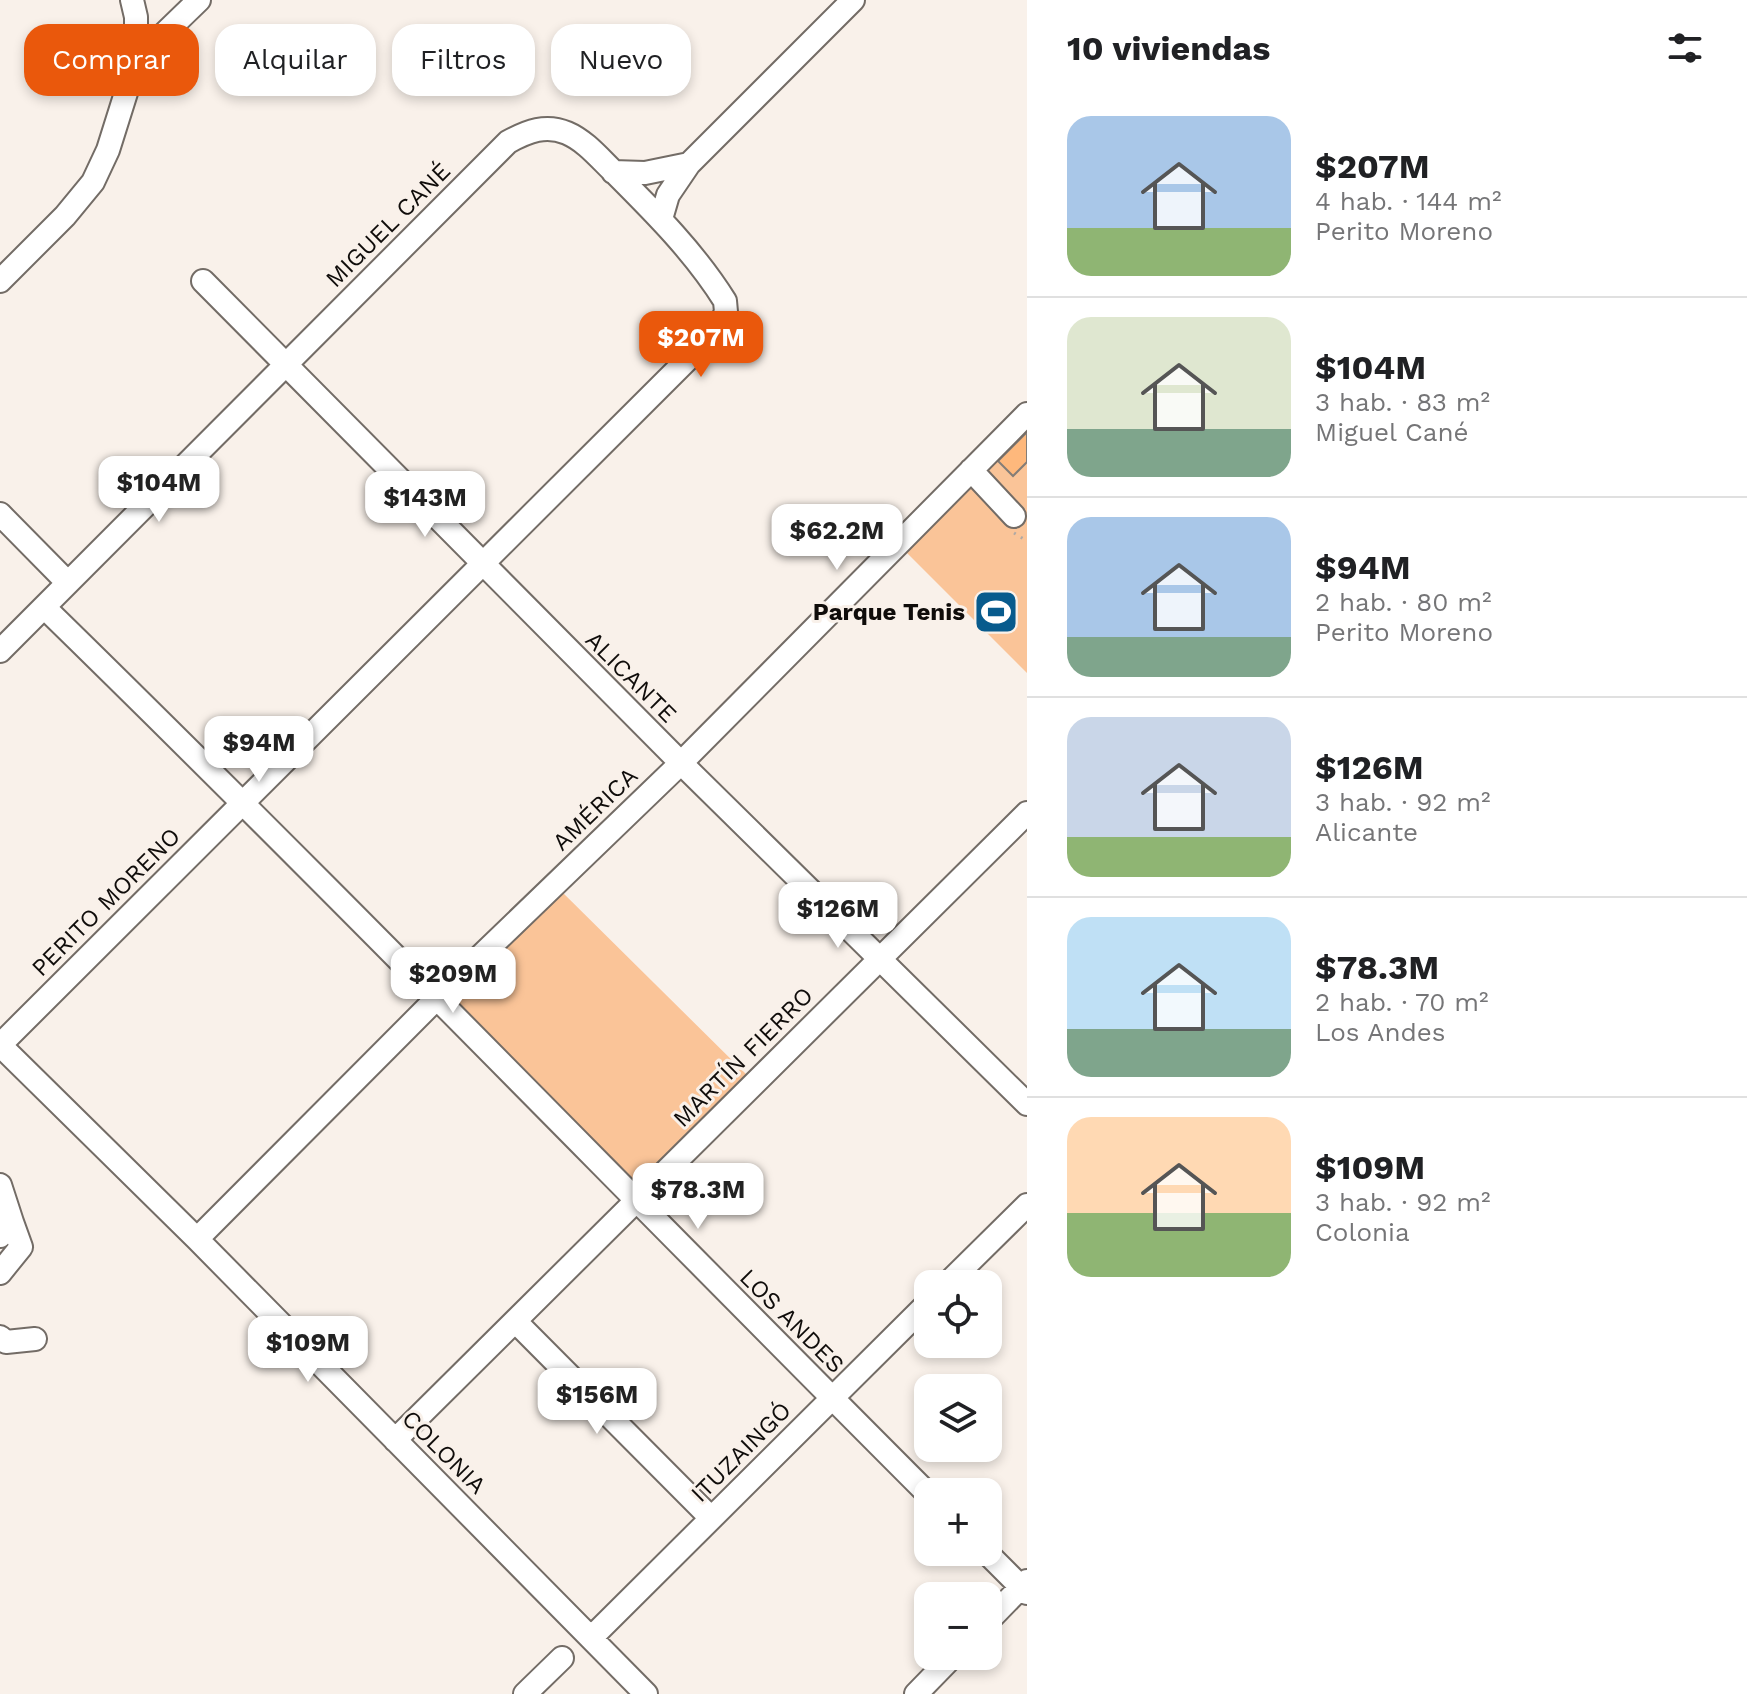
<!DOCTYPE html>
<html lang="es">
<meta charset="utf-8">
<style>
:root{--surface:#fff;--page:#f6f6f6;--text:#202124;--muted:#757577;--line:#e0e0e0;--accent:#ea580c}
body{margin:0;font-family:"Work Sans",sans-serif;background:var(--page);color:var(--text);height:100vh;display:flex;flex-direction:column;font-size:30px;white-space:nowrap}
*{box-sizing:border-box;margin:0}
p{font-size:26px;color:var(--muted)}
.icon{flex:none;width:44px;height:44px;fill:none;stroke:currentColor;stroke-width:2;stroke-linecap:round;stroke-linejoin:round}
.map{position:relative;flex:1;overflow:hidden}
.side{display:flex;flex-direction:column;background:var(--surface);width:720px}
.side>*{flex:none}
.hud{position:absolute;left:24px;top:24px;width:760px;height:72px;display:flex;gap:16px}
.buttons{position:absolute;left:914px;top:1270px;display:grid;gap:16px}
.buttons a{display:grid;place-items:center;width:88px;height:88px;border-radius:16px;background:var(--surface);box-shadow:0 4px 12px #0003;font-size:40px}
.price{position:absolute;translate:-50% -68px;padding:0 18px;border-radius:16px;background:#fff;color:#222;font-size:26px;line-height:52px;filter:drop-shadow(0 2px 4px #0008)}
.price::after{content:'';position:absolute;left:50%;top:48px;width:24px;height:18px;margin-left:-12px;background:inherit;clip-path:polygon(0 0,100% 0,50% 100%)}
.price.current{background:var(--accent);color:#fff}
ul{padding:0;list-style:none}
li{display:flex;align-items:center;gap:24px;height:200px;padding:0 40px}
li+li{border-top:2px solid var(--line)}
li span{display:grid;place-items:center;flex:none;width:224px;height:160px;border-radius:24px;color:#555}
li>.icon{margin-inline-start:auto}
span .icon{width:96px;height:96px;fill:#fffc;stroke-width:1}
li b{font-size:34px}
h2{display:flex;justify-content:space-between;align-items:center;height:96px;padding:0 40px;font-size:34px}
.tag{padding:0 28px;border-radius:24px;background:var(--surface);box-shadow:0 4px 12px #0003;font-size:28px;line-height:72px}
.tag.current{background:var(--accent);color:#fff}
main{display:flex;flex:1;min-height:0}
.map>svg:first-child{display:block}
.green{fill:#fac498}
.building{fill:#feb87c;stroke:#847d77;stroke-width:2}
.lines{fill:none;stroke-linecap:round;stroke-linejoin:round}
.minor-casing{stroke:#736c66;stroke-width:26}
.path{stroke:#b0a9a4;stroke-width:3;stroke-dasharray:2 6;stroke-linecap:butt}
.minor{stroke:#fff;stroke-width:22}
.labels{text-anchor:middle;stroke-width:6;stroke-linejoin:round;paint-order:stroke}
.street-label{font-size:24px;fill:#0f0c0a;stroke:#f9f1ea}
.poi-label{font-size:24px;font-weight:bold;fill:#0f0c0a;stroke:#f9f1ea;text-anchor:end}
</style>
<main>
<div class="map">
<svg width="1027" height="1694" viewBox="0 0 1027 1694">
<rect width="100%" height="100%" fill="#f9f1ea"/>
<path class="green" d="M1027,430V673L905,551Z
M556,886L752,1080L637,1194L441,998Z"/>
<path class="building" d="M1027,432V462L1013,476L998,461Z"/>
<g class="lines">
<g class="minor-casing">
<path id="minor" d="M132,0L136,17V61
M613,172L645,173L689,164L853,0
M661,219L668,195L689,164
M0,281L65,216L93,182L108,150L136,61L199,0
M203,281L681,763L1027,1104
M971,470L1014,516
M0,514L68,583
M44,607C343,899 633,1199 928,1494
M0,651L508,142C528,131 546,124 567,133C586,141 601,160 615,173C655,213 695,253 725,301L726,312L718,329L0,1045
M0,1045L197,1239L646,1694
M0,1185L12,1222L0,1236
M197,1239L435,1000L681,763L1027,414
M0,1273L21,1247L12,1222
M947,1284L1027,1205
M515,1321L711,1518
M0,1337L6,1342L35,1339
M395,1440L1027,813
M986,1552L1027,1593
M988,1621L1027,1581
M591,1638L928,1303
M525,1694L562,1658
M916,1694L953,1656"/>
</g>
<path class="path" d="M1014,533L1027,541"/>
<use href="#minor" class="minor"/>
</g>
<defs>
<g id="stadium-square" transform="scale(2.3)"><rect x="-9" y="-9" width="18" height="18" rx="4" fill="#085b8d" stroke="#f9f1ea"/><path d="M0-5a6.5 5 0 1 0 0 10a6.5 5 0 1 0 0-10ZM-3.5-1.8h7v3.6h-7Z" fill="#fff"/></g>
</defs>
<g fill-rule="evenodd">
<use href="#stadium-square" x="996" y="612"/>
</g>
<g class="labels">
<g class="street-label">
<text transform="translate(388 225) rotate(-45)" y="8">MIGUEL CANÉ</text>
<text transform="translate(631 677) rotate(45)" y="8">ALICANTE</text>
<text transform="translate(595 809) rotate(-44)" y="8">AMÉRICA</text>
<text transform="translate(106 902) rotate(-45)" y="8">PERITO MORENO</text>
<text transform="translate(743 1057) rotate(-45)" y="8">MARTÍN FIERRO</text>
<text transform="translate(792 1321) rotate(45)" y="8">LOS ANDES</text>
<text transform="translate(444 1452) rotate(45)" y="8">COLONIA</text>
<text transform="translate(741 1452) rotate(-45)" y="8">ITUZAINGÓ</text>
</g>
<g class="poi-label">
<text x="965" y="620">Parque Tenis</text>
</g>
</g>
</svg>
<div class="buttons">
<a><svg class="icon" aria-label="locate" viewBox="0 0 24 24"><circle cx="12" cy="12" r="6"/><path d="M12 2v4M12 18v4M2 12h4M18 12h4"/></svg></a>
<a><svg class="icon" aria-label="layers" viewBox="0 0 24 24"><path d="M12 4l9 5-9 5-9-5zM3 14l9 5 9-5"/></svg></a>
<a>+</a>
<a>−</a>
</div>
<b class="price current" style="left:701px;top:379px">$207M</b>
<b class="price" style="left:159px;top:524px">$104M</b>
<b class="price" style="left:425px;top:539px">$143M</b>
<b class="price" style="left:837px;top:572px">$62.2M</b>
<b class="price" style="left:259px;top:784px">$94M</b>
<b class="price" style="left:838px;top:950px">$126M</b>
<b class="price" style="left:453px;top:1015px">$209M</b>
<b class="price" style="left:698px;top:1231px">$78.3M</b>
<b class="price" style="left:308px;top:1384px">$109M</b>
<b class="price" style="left:597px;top:1436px">$156M</b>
<div class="hud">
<a class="tag current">Comprar</a>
<a class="tag">Alquilar</a>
<a class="tag">Filtros</a>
<a class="tag">Nuevo</a>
</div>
</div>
<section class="side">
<h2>10 viviendas<svg class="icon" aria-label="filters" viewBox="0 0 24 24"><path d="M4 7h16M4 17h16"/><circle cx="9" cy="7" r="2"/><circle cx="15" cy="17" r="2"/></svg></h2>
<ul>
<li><span style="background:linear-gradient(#a9c7e8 70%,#8fb573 0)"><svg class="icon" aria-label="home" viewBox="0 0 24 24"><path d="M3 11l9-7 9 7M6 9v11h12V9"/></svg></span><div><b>$207M</b><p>4 hab. · 144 m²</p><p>Perito Moreno</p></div></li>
<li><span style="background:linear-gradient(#dfe7d0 70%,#7fa58c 0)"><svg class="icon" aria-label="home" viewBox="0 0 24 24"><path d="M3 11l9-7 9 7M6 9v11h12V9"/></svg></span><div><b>$104M</b><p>3 hab. · 83 m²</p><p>Miguel Cané</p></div></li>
<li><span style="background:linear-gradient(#a9c7e8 75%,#7fa58c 0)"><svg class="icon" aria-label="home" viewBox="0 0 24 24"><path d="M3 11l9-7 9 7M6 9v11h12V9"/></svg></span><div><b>$94M</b><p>2 hab. · 80 m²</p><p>Perito Moreno</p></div></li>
<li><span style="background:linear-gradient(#c9d6e8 75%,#8fb573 0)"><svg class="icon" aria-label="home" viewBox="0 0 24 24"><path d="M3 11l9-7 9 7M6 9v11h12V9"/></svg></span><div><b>$126M</b><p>3 hab. · 92 m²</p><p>Alicante</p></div></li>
<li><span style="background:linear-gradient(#bfe0f5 70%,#7fa58c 0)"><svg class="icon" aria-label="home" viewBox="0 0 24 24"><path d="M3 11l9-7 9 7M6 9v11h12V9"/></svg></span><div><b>$78.3M</b><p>2 hab. · 70 m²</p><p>Los Andes</p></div></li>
<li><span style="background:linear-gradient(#ffd9b3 60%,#8fb573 0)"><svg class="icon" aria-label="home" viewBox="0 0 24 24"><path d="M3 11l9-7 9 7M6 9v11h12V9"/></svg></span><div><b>$109M</b><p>3 hab. · 92 m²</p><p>Colonia</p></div></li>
</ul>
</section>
</main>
